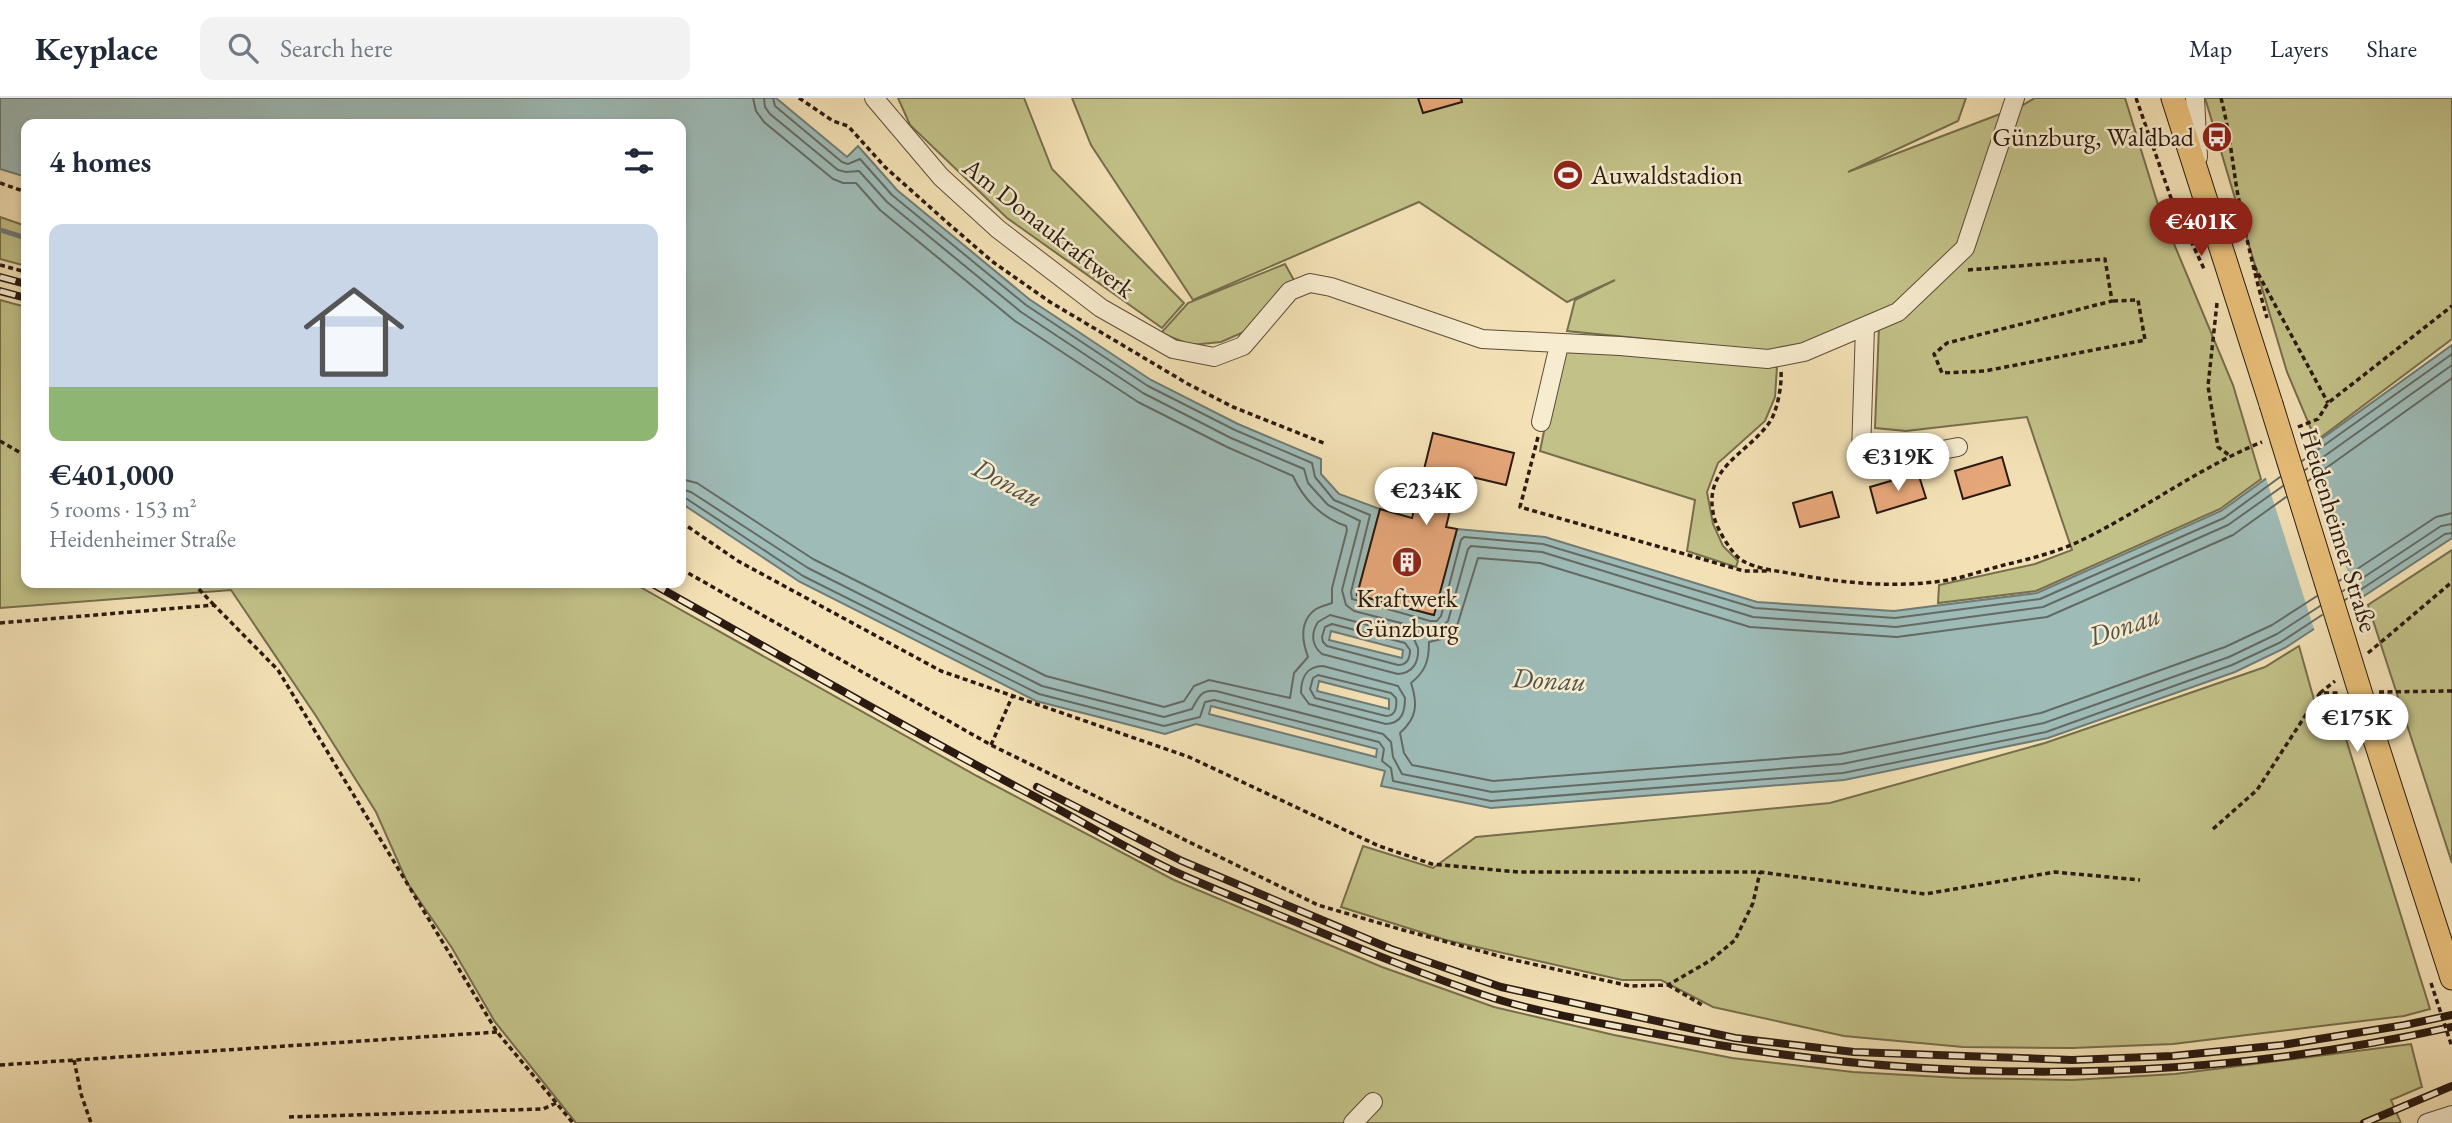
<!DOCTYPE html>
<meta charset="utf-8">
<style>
:root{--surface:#fff;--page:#f2f2f3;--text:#1f2937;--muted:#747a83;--line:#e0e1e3;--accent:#8f2418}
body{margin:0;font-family:"EB Garamond",serif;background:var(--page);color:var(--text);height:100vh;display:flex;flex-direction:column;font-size:26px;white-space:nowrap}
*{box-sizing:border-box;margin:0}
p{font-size:23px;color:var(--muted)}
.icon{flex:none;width:38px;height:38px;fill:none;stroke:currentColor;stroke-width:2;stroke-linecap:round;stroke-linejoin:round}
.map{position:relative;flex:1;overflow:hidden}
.details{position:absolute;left:21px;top:21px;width:665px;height:469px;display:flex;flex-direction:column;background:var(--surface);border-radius:14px;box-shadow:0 4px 10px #0003}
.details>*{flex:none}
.price{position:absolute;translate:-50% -60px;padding:0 16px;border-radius:24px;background:#fff;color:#222;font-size:23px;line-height:46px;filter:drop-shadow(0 2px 4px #0008)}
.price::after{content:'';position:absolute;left:50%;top:42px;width:21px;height:16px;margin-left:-10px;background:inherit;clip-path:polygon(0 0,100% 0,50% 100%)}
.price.selected{background:var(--accent);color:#fff}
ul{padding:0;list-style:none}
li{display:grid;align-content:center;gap:14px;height:371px;padding:0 28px}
li span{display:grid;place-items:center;height:217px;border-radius:14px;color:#555}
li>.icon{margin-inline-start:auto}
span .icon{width:126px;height:126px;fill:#fffc;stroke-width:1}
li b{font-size:30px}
h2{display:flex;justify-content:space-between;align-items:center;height:84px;padding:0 28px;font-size:30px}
header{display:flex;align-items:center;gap:42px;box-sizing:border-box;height:98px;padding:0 35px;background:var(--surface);border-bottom:2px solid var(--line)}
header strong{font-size:33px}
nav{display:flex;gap:38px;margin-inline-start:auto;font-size:24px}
.search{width:490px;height:63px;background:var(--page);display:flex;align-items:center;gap:18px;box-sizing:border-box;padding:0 24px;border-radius:14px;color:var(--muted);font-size:26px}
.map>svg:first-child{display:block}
.green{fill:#c2c188;stroke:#766e4c;stroke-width:2}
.water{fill:#9ebbb7;stroke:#707b75;stroke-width:2;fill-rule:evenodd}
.pier{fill:#f3e1b5}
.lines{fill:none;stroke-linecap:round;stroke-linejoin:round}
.shore{stroke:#646a64;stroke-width:2}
.stream{stroke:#707b75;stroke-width:5}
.building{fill:#e6a77a;stroke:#2b1a11;stroke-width:2}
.minor-casing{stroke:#5d4c3a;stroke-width:20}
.major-casing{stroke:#2b1a11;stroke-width:25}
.path{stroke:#2b1a11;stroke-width:3.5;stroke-dasharray:5 3.5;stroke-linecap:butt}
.minor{stroke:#f7eccf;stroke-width:18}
.major{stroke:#eac07a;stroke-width:23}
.rail-casing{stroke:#2b1a11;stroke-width:8}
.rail{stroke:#f7eccf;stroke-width:5;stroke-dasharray:16;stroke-linecap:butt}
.major-bridge-casing{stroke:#2b1a11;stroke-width:25;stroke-linecap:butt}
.path-bridge{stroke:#2b1a11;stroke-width:3.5;stroke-dasharray:5 3.5;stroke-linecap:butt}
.major-bridge{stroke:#eac07a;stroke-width:23}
.labels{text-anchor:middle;stroke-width:5;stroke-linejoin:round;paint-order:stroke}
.poi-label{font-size:26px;fill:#2b1a11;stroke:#f7eccf;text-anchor:end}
.street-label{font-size:26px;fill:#2b1a11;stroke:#f7eccf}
.water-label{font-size:28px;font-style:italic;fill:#53524b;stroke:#f7eccf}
</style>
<header>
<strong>Keyplace</strong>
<div class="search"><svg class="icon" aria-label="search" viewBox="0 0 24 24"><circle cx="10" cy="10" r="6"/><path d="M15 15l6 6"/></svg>Search here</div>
<nav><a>Map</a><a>Layers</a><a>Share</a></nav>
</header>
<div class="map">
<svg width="2452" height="1025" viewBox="0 0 2452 1025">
<rect width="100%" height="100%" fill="#f3e1b5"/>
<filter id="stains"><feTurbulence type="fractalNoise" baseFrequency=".00286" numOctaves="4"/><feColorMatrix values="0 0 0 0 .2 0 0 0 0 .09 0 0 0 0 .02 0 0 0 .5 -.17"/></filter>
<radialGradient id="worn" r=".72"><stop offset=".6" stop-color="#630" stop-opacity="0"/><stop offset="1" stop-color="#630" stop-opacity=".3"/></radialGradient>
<path class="green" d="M898,0H1024L1052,71L1184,205L1162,230L1007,120L910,27Z
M1072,0H1966L1958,23L1848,74L2021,8L2035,0H2125L2159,110L2233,287L2261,381L2220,411L2036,493L1938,505L1939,487L2035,466L2072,452L2027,319L1906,333L1875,330L1879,228L1775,254L1567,233L1575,202L1615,182L1567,204L1419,104L1193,202L1091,47Z
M2205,0H2452V241L2316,343L2287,274Z
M0,119L26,128V168L0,161Z
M1285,166L1295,184L1253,230L1221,244L1191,247L1161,235L1188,205Z
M0,202L26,209V485H633L977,678L1174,782L1382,869L1494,909L1614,937L1732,960L1853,974L1960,980L2072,982L2175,976L2411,946L2422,989L2391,1002L2401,1025H576L495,924L452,850L408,786L376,714L316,618L231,492L0,510Z
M1569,251L1777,269L1775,299L1765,323L1718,365L1707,394L1713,426L1723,448L1738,463L1736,469L1687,453L1695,402L1540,353L1558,264Z
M2452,452V765L2368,507Z
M2299,548L2318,616L2336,609L2430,911L2404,918L2173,946L2072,950L1963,949L1844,938L1713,909L1661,882H1622L1446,842L1341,809L1363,748L1433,770L1476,739L1830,705L2045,645L2265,569Z"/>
<path class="water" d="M0,0H776L847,59L858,48L897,92L1029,201L1151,282L1238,326L1321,361V376L1339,396L1380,411L1357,497L1433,517L1457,431L1545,439L1757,504L1894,513L2037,495L2221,413L2452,247V440L2285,550L2235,574L2048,640L1844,682L1491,710L1381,688L1385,673L1196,626L1165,636L1036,603L800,484L681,405V26H26V79L0,71ZM1331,533L1403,552L1402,560L1329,542ZM1319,583L1389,601V611L1317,593ZM1211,608L1377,651L1376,659L1209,616Z"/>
<path class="pier" d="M2307,347L2358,506L2315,534L2265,377Z"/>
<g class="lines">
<path class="shore" d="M764,0L765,9L770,16L838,72L846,74L859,73L887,104L1021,214L1143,295L1231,340L1304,371L1308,385L1328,407L1360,423L1342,492L1346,507L1354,513L1428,532L1439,531L1448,523L1468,451L1471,448L1542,454L1753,519L1896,529L2043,509L2228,427L2283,388
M773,0L775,8L842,64L848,66L860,61L892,97L1026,207L1148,288L1235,332L1312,365L1315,379L1334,402L1370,417L1351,494L1352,501L1430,523H1437L1441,518L1461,442L1464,439L1543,446L1755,510L1895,520L2040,501L2224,420L2280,379
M2302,363L2452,256
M2305,372L2452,267
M681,381L697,385L813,461L1046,578L1164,609L1184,603L1194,588L1209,582L1290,600L1294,575L1308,559C1302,543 1299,523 1316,511C1321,508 1327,507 1332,505V490L1347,432L1346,428C1322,420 1303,401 1293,378L1227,349L1138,304L1015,223L880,112L856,85H843L833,81L764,24L756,13L753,0
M2308,383L2452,280
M681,391L691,394L808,470L1042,588L1164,619L1192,611C1198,600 1201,591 1216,593L1383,636L1391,644L1393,659L1402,676L1492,694L1842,666L2044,625L2229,559L2277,536L2320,508
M2286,399L2233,437L2047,519L1897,539L1750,529L1540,465L1478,460L1457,528L1446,540L1429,544C1429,562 1426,573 1411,585C1418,606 1417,620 1400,635L1404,655L1412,667L1493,683L1840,656L2041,615L2225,549L2272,527L2317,498
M681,400L687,401L803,478L1039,596L1164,628L1200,619L1205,604L1214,602L1379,644L1384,651L1382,663L1391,670L1393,683L1491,703L1843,675L2046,634L2232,567L2281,544L2322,517
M2339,483L2436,419L2452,415
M2343,493L2441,428L2452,426
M2345,502L2445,436L2452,435
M1330,517L1406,537L1414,541L1418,550C1419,564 1413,575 1398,576L1322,556C1311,547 1311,535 1318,524Z
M1332,526L1405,545L1410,552C1410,560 1407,567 1398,567L1327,548L1323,544L1322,539L1325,529Z
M1323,568L1398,588L1405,600C1405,614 1402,625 1386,626L1309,606L1301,595C1301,580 1307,568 1323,568Z
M1318,577L1391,595L1396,600C1397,609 1396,618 1386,618L1315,600L1310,591L1313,580Z"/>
<path class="stream" d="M0,132L26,140"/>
</g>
<path class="building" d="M1418,0H1461L1462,4L1423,15Z
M1433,335L1514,355L1506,387L1459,376L1446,429L1457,431L1434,517L1357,497L1380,411L1412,420Z
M2002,359L2010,387L1963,401L1955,373Z
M1918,375L1926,400L1877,415L1870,389Z
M1832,394L1839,419L1800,429L1793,405Z"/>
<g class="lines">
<g class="minor-casing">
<path id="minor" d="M874,0L941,79L998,131L1101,210L1173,251L1214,259L1243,248L1290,193L1310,185L1331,189L1482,241L1620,248L1768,261L1804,254L1898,214L1965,150L2015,0
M2195,0L2198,59
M1865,229L1861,355L1864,367L1958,349
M1541,324L1559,247
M1353,1025L1373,1004
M2427,1025L2452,1017"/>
</g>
<g class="major-casing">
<path id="major" d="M2173,0L2271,306
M2370,626L2452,880"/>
</g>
<path class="path" d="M799,0L833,23L848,28L885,69L950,127L993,164L1050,204L1188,286L1233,309L1326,346
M2136,0L2171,100L2205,173
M2221,0C2229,31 2232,61 2237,92C2245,135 2255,178 2267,220
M0,85L26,94
M0,167L26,174
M2254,168L2328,305
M1968,172L2105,161L2112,203L1947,245L1934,256L1942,275L1985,273L2145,242L2138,202L2112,203
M2217,205L2208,288L2218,349L2229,357
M1781,274C1782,287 1777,315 1769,325C1745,358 1702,370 1714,419C1717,431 1732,457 1743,463C1757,471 1778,473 1794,476C1842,485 1894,490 1942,483C1963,480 1984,472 2004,467C2030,461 2057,454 2080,443C2142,413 2198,370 2262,344
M2298,329L2318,321L2328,305L2452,208
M1538,339L1520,409L1744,473H1771
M0,343L26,358
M681,424L738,463L941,573L1189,659L1379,748L1432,766L1518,774H1760L1925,796L2055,774L2140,782
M681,471L991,647L1318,807L1403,832L1510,861L1630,888L1668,887L1711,862L1735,842L1753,805L1760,774
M193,485L214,507
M0,525L214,507L278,572L497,934L573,1025
M2368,555L2452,484
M2379,594L2452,593
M2320,595L2335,583
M991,647L1012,599
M2213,731L2257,692L2320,595H2340
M1668,887L1704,908
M74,962L81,996L91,1025
M0,967L497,934
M289,1019L543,1011L556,1005"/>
<use href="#minor" class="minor"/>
<use href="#major" class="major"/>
<g class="rail-casing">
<path id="rail" d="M0,179L26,186
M0,193L26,200
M651,485C782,558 912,634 1045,704C1090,728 1134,755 1180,776C1218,793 1257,808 1296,824C1361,851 1426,878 1493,900C1541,915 1601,925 1652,935C1916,987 2189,988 2452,929
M1037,689L1182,763L1391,851L1501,889L1735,940L1854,954L2072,962L2173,958L2282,947L2405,927L2452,917
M2364,1025L2452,988"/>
</g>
<use href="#rail" class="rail"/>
<g class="major-bridge-casing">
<path id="major-bridge" d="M2271,306L2370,626"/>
</g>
<path class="path-bridge" d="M2431,885L2452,949"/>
<use href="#major-bridge" class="major-bridge"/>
</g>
<defs>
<g id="bus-disc" transform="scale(1.575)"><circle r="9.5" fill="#8f2418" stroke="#f7eccf"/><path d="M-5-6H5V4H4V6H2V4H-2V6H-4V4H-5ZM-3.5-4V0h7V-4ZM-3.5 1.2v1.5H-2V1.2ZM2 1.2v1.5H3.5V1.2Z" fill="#fff"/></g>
<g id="stadium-disc" transform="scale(1.575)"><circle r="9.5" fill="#8f2418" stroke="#f7eccf"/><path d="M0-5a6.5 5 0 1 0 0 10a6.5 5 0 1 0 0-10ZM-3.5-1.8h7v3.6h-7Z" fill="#fff"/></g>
<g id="building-disc" transform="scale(1.575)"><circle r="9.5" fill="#8f2418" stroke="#f7eccf"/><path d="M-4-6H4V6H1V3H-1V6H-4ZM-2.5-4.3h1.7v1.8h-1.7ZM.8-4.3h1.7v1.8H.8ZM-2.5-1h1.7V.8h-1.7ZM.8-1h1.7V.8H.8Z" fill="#fff"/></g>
</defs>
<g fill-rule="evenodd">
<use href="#bus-disc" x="2217" y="39"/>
<use href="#stadium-disc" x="1568" y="77"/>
<use href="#building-disc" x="1407" y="464"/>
</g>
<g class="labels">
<g class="poi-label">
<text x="2194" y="48">Günzburg, Waldbad</text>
<text x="1591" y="86" text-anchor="start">Auwaldstadion</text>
<text x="1407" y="509" text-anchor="middle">Kraftwerk<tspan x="1407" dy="30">Günzburg</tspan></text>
</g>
<g class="street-label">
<text transform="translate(1049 130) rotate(38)" y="9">Am Donaukraftwerk</text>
<text transform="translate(2339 432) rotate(73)" y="9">Heidenheimer Straße</text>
</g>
<g class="water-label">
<text transform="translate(1008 384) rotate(28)" y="10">Donau</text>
<text transform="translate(2124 527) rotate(-19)" y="10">Donau</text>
<text transform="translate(1549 581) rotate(3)" y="10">Donau</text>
</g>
</g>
<rect width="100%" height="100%" filter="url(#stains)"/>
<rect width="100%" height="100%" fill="url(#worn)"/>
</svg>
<b class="price selected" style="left:2201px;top:160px">€401K</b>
<b class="price" style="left:1898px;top:395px">€319K</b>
<b class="price" style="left:1426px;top:429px">€234K</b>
<b class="price" style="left:2357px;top:656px">€175K</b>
<section class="details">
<h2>4 homes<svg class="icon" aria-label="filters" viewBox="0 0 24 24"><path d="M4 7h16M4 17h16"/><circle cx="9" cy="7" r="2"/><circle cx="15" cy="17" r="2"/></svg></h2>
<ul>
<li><span style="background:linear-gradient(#c9d6e8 75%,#8fb573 0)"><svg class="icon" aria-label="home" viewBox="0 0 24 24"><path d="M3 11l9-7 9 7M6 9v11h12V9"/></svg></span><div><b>€401,000</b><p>5 rooms · 153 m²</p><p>Heidenheimer Straße</p></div></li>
</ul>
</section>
</div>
